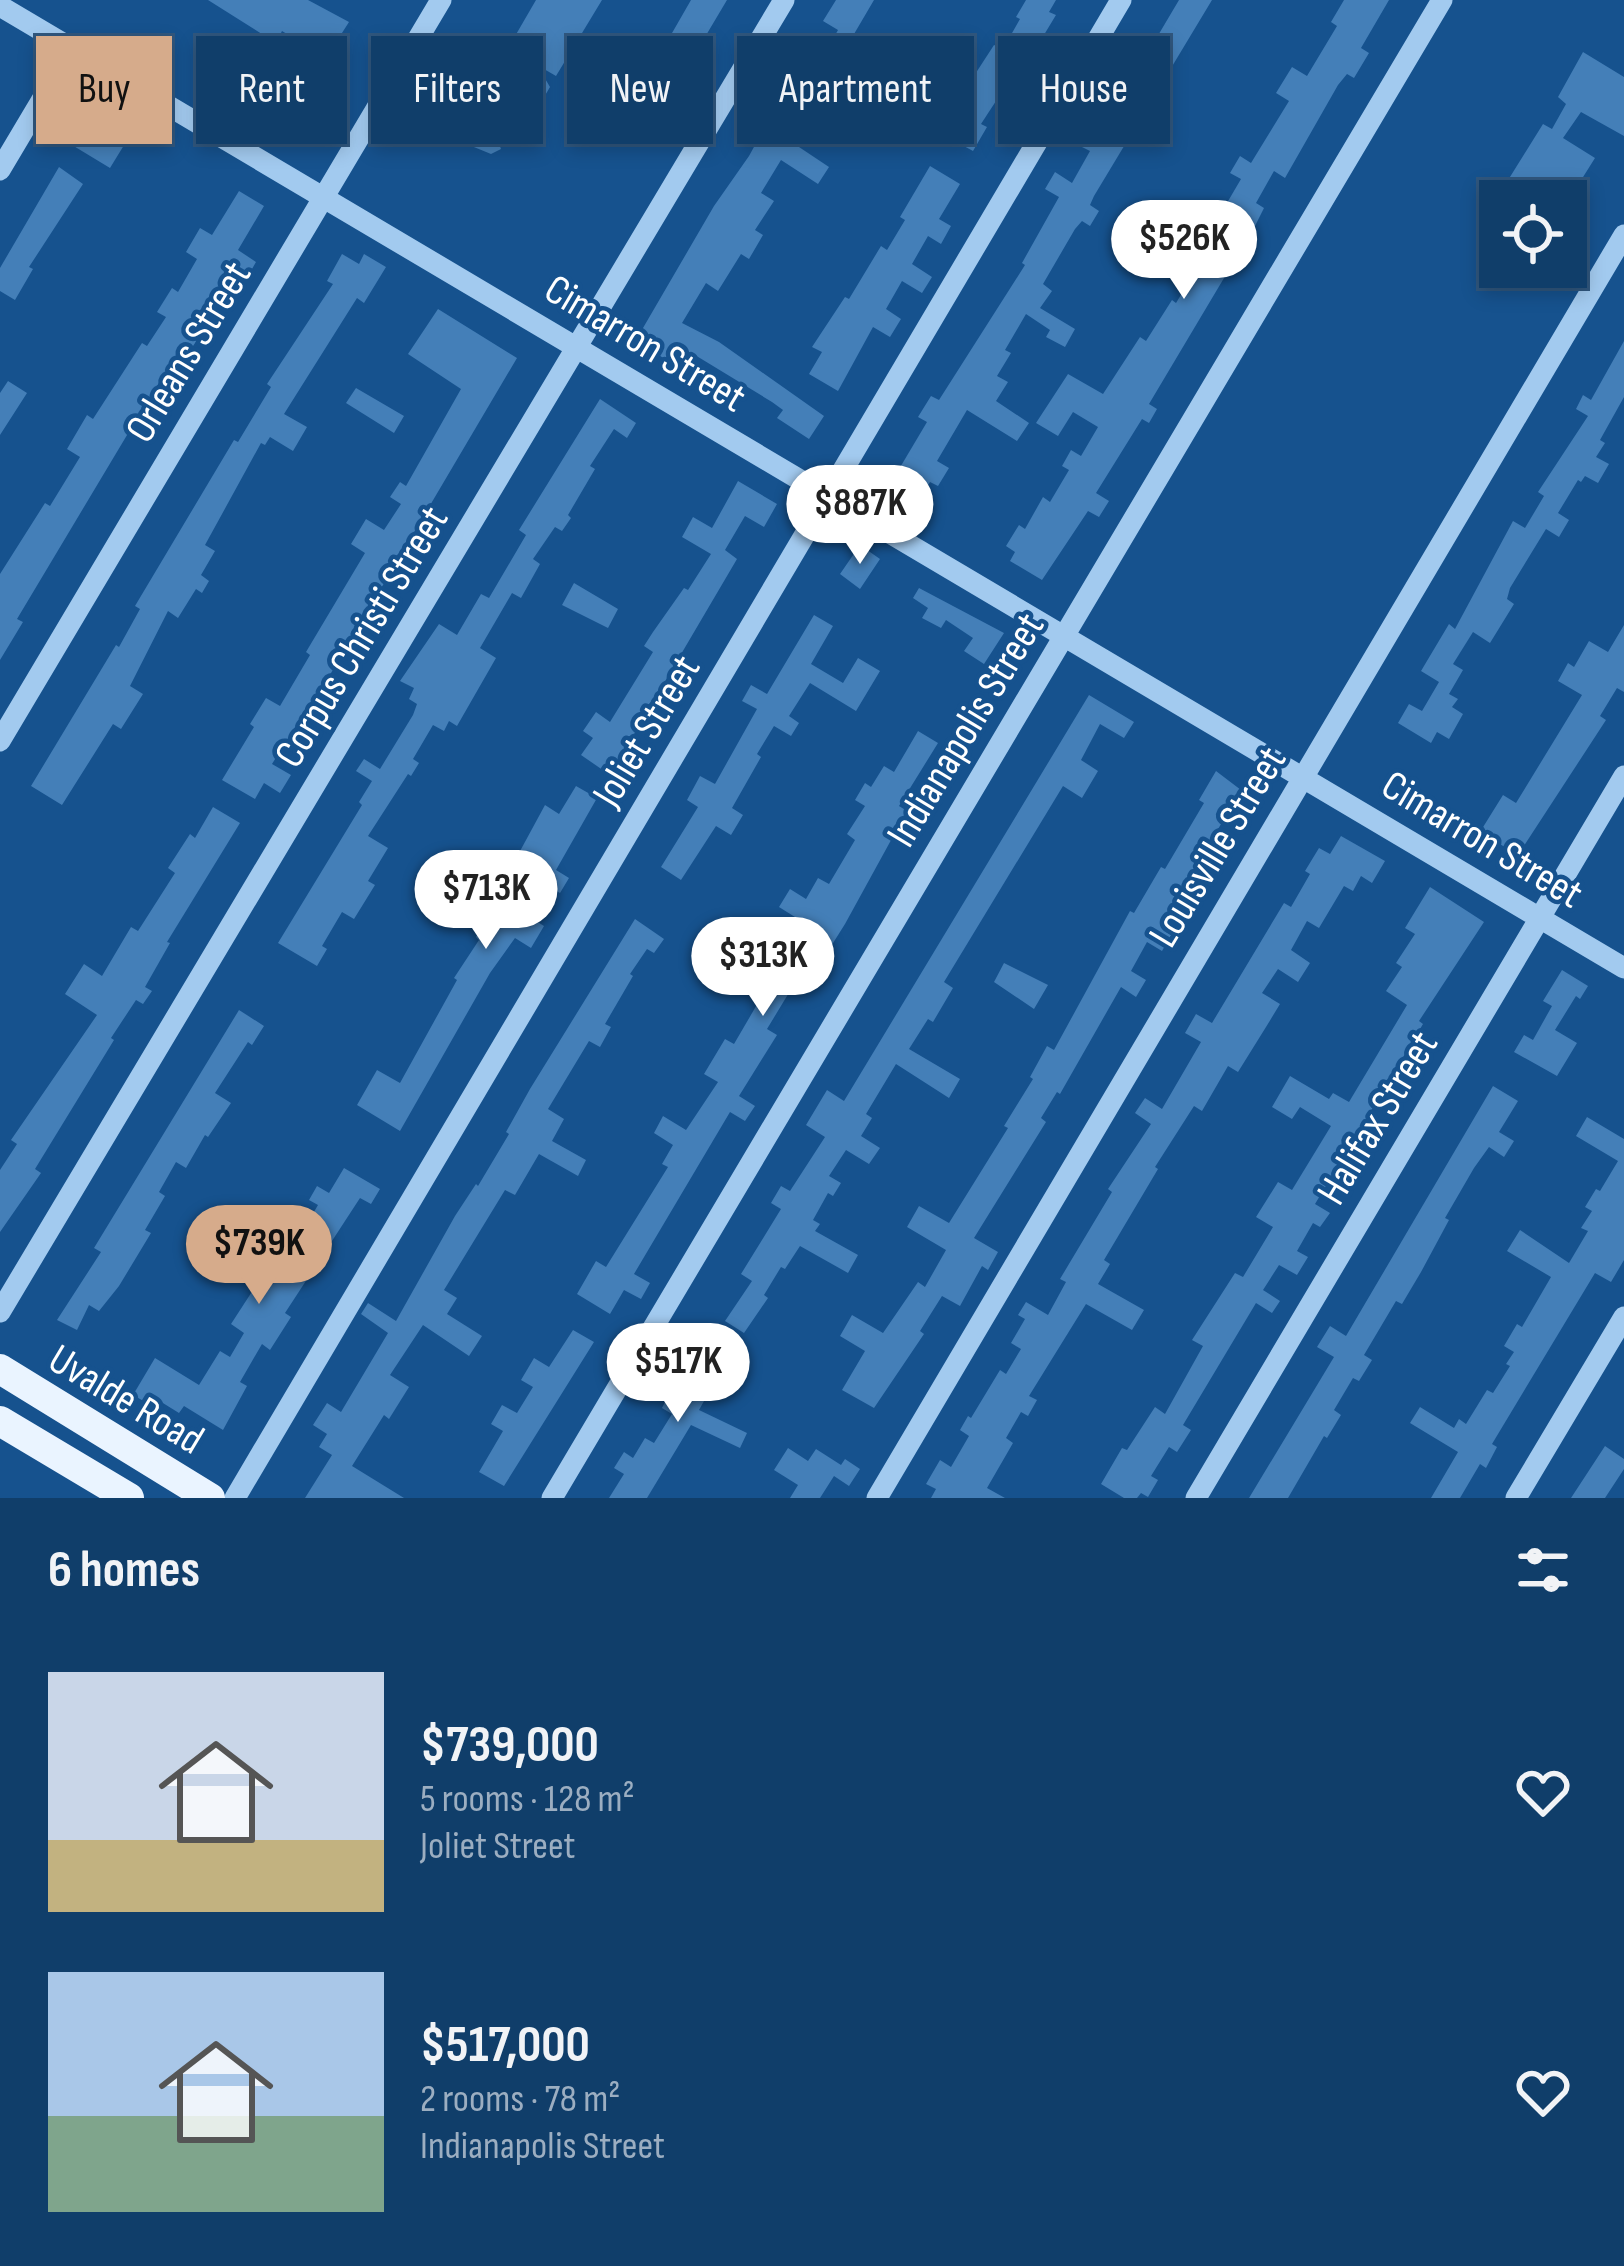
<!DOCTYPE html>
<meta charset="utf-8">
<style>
:root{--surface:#103e6a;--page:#194570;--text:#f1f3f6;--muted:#9caec1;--line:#30577e;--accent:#d6ab8b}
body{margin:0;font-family:"Sofia Sans Condensed",sans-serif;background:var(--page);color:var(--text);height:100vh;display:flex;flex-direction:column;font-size:45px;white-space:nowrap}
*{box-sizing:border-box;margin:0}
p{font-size:39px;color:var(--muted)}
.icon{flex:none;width:66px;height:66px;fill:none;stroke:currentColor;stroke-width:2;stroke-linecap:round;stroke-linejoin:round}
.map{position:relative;height:1498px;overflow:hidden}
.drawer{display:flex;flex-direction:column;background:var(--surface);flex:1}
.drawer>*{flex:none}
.banner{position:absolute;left:36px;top:36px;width:1554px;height:108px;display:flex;gap:24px}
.buttons{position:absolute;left:1479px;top:180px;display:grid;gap:24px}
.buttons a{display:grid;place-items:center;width:108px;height:108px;border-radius:0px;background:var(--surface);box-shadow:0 6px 18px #0003,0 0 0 3px var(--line);font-size:60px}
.price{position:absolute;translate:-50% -102px;padding:0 27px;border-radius:42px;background:#fff;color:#222;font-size:39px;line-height:78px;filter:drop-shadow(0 3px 6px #0008)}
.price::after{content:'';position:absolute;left:50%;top:72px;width:36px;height:27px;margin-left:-18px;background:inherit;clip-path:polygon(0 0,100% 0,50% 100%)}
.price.selected{background:var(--accent);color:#111}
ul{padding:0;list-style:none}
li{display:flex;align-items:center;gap:36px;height:300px;padding:0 48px}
li span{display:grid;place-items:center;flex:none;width:336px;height:240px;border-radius:0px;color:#555}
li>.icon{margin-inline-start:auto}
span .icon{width:144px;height:144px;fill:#fffc;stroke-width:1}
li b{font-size:51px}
h2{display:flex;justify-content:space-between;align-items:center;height:144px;padding:0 48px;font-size:51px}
.tag{padding:0 42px;border-radius:0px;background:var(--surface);box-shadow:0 6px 18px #0003,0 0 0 3px var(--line);font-size:42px;line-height:108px}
.tag.selected{background:var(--accent);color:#111}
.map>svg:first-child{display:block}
.building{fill:#447fb8}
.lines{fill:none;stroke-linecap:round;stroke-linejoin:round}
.minor{stroke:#a2caef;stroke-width:21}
.major{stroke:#eaf4ff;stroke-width:30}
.labels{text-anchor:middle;stroke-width:9;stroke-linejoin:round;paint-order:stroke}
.street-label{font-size:42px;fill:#fff;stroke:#16528e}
</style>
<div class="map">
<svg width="1624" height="1498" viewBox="0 0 1624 1498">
<rect width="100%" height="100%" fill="#16528e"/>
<path class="building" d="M208,0H308L349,22L326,58L282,31L276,43Z
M536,0H602L556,76L537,65L550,87L530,121L497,138L501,149L491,154L469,145L470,131H479L477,54L504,55Z
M691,0H727L642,143L614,126L620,115L580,91L597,64L641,87Z
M836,0H874L847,46L855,50L845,68L853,73L838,99L841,102L830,121L815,113L796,145L829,167L818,184L781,160L761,193L774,201L755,230L763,235L749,259L741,254L718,291L706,283L682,323L719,342L824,416L809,439L777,418L783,410L772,402L690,352L680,369L636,340L714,206L749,156L809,47L824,55L838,30L823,21Z
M1026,0H1056L1049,12L1056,15L1018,78L1013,75L981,124L987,127L973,151L951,139L968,109L957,102L994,45L1003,49L1020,19L1016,17Z
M1179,0H1212L1094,196L1090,205L1099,211L1090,226L1082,221L1075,229L1043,284L1052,291L1040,308L1075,329L1065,347L1046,337L1050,330L1026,314L1005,350L1011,353L997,376L1008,382L996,401L1029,423L1017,441L967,410L937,461L949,468L938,486L930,482L917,503L889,486L927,422L918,417L931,396L939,400L1025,265L1022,263L1059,197L1045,189L1055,172L1072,183L1090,151L1070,141L1080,124L1099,135Z
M1344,0H1389L1361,48L1369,53L1354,78L1347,74L1338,85L1285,178L1274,171L1256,203L1264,208L1255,226L1149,404L1157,409L1149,423L1142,419L1096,493L1109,501L1099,517L1088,511L1042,580L1010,561L1015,552L1006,546L1019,525L1025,529L1043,497L1050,502L1069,470L1062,466L1071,450L1081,456L1098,427L1073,412L1058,436L1036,423L1068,374L1103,394L1140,337L1146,341L1172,300L1176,303L1207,252L1189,241L1203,216L1211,221L1220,205L1224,208L1241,179L1230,173L1240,156L1251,163L1289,101L1276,93L1292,67L1307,76L1337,26L1331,22Z
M1583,52L1624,77V136L1581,112L1563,138L1595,158L1568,201H1495L1543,124L1552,129L1566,104L1558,97Z
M101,120L129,137L110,168L72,145L84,125L94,131Z
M930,166L960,184L939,219L951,226L941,244L928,236L912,264L932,277L922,293L902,281L886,309L901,319L890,337L873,327L838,391L809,374L822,352L812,347L845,297L849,299L881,246L887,250L905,220L900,217Z
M59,167L83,184L29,267L33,269L15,300L0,291V268Z
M239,191L264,206L238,250L256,262L248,276L235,268L228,280L225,278L208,306L222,314L211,332L205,328L179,367L172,362L150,397L159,402L151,416L142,410L17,619L23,622L0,660V574L45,503L50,506L80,457L67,449L87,415L93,419L142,343L147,346L166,317L157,312L172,288L178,292L197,259L186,252L200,228L212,235Z
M342,254L359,264L364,254L386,267L364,303L357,298L284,414L307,427L293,451L270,437L265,445L261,443L205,545L215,551L201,575L209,581L202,593L196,589L178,618L168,611L130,686L143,694L121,729L113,724L62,805L31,786L116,645L119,647L140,609L135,606L234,440L238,442L271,387L267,384L333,284L327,281Z
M438,309L517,358L308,712L305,711L272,764L291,775L280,793L264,783L255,799L222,780L254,727L250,724L266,698L280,706L310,655L306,652L365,553L351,544L366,519L384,530L401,504L390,497L400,482L406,486L461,389L408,354Z
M1624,341V397L1600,440L1605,443L1596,457L1609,464L1598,483L1585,476L1581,482L1578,480L1558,513L1569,520L1559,537L1546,529L1510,588L1507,599L1514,604L1490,643L1473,632L1453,664L1463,670L1449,694L1458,699L1452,707L1463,714L1449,739L1437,732L1431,743L1398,723L1409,704L1422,711L1439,682L1421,671L1449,624L1455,629L1513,521L1525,528L1544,496L1538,492L1588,416L1576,409L1583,395L1591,400Z
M8,381L27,393L0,435V393Z
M356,388L404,416L394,433L346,403Z
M600,399L636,423L627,438L614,429L590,466L595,469L568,515L571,518L562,531L555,527L533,559L540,564L521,598L512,593L480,648L496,658L457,726L449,721L444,731L433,725L413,759L419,763L411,776L408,774L368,836L388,848L368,881L375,885L354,919L342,912L322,946L327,949L317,966L278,943L362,805L359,802L372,781L356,771L364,759L380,769L413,715L417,704L409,699L414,688L400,681L439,624L457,635L481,594L489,598L526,535L519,530Z
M738,481L777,504L764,527L745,516L725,550L737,559L610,775L581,755L593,738L583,731L596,712L610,722L653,652L644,646L653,632L684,588L688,590L711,554L682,537L693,517L712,528Z
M860,545L880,559L860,589L840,574Z
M574,583L618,609L608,628L562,605Z
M919,588L1004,633L984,664L964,651L973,638L946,620L941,628L922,618L928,608L913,598Z
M814,615L833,626L811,664L843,683L858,658L880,671L856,711L810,683L789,716L799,723L791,736L774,726L757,754L761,757L732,808L743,815L731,835L716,826L681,880L661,867L698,807L687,800L700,776L715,784L757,709L742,701L751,685L767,694Z
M1624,625V692L1617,688L1600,716L1606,720L1518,855L1480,832L1503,795L1516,803L1582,695L1558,681L1568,663L1574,667L1589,641L1608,652Z
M1089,695L1134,722L1124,738L1100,724L1081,760L1098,771L1082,798L1063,786L944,982L953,988L933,1022L928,1019L909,1049L960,1079L949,1098L896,1064L866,1114L872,1118L861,1136L880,1148L869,1164L846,1150L829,1176L841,1183L833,1196L828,1193L813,1220L820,1224L815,1231L858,1255L848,1273L800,1246L785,1269L781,1267L764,1295L768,1298L744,1333L725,1321L752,1281L741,1274L781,1209L771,1203L781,1186L790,1191L825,1137L806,1125L827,1090L844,1101Z
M918,731L938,743L899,806L907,811L845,924L823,959L813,953L767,1029L777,1035L739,1096L755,1106L745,1121L730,1112L634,1274L650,1283L641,1299L624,1290L610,1314L577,1294L596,1261L606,1267L668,1167L662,1164L673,1145L654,1133L663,1116L686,1130L718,1082L704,1074L725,1039L734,1044L769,984L752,974L767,948L780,955L796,926L792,923L795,917L779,907L790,889L806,899L818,878L829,884L855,840L847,834L865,806L855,800L865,783L871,787L884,766L894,772Z
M1216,771L1241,790L1187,882L1203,891L1195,904L1186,899L1166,932L1171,935L1162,951L1147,942L1131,971L1146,980L1136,997L1121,987L1060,1094L1057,1092L1041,1118L1046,1122L974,1238L998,1252L988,1270L982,1266L960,1306L942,1296L920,1331L924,1334L874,1408L842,1390L865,1351L840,1336L852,1315L883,1333L918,1282L925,1287L946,1250L907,1227L919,1206L949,1223L1008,1128L1004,1126L1033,1079L1030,1077L1047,1046L1054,1050L1130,911L1134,913L1161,867L1165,869L1204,803L1199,800Z
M576,786L597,798L556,870L569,878L560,893L546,885L528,916L544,926L531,948L515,938L490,973L400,1131L357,1105L377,1070L400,1083L457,980L454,978L479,940L476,937L483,924L474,919L486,899L497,906L514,879L507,875L545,805L559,814Z
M213,807L240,823L167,942L170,943L145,987L152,991L143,1004L136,1000L111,1038L114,1040L35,1169L41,1173L0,1232V1170L17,1144L11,1140L97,1015L65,994L84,964L102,976L131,927L138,931L175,873L168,868L190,834L195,838Z
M1341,836L1385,861L1372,883L1361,876L1353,891L1344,886L1319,928L1307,921L1291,950L1310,963L1298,982L1278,969L1262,993L1280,1004L1266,1027L1238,1072L1228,1066L1202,1111L1194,1106L1155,1167L1158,1169L1104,1260L1110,1264L1098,1284L1144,1310L1132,1330L1086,1304L1029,1396L1037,1400L1028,1416L1021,1412L1006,1438L1013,1443L987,1488L1005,1498H931L936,1489L926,1484L940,1460L951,1467L969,1436L960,1430L968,1416L971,1418L1000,1370L1006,1374L1021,1349L1011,1343L1025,1319L1018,1315L1026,1302L1048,1315L1066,1282L1060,1279L1112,1192L1108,1189L1151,1124L1135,1113L1145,1098L1162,1109L1201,1042L1185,1033L1196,1014L1212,1023L1284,903L1291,907L1310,874L1305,871L1319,848L1330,854Z
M1430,887L1484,922L1419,1021L1423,1024L1315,1204L1330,1213L1320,1227L1313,1223L1297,1251L1308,1257L1297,1275L1279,1265L1263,1290L1280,1301L1272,1313L1256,1303L1183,1425L1191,1430L1177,1452L1169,1447L1151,1476L1158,1480L1148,1497L1141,1493L1137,1498H1124L1101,1484L1122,1448L1127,1450L1155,1407L1165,1414L1203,1346L1192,1340L1235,1273L1243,1277L1273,1227L1256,1217L1278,1182L1292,1190L1331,1126L1300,1107L1292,1119L1272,1107L1290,1076L1329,1099L1333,1093L1349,1102L1407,1005L1386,991L1402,967L1396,963L1415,934L1405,928Z
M635,919L664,939L654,953L647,949L630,974L633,976L605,1024L611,1027L600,1047L589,1041L548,1109L564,1119L552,1141L586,1160L578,1176L539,1154L515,1195L505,1190L444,1290L457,1298L447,1314L482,1336L469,1356L423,1325L390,1375L409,1387L389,1419L384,1415L352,1466L404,1498H305L332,1455L319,1447L327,1434L313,1425L327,1403L341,1412L388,1333L361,1314L368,1303L396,1321L455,1216L476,1184L478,1186L509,1134L506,1132L530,1089Z
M1004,963L1048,985L1034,1009L994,982Z
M1562,970L1588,986L1580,999L1576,996L1555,1030L1577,1043L1557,1076L1514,1052L1524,1035L1533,1040L1552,1006L1543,1001Z
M239,1010L264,1026L252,1045L248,1042L215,1093L231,1103L208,1137L205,1135L186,1168L176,1162L159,1192L165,1196L145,1230L151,1233L119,1286L99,1311L89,1305L77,1330L57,1320L101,1252L94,1248Z
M1493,1086L1518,1101L1499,1132L1514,1141L1504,1157L1489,1147L1474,1168L1445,1218L1449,1220L1421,1272L1402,1304L1396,1301L1364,1355L1372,1360L1359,1381L1353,1378L1334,1410L1341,1415L1327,1438L1324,1436L1288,1498H1249L1334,1357L1317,1347L1330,1326L1346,1336Z
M1587,1117L1624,1139V1260L1611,1282L1595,1273L1492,1444L1497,1447L1486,1468L1480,1464L1460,1498H1431L1458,1452L1410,1423L1420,1407L1454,1428L1459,1419L1466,1424L1487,1390L1493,1393L1510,1366L1506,1364L1514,1352L1504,1346L1517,1324L1522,1327L1551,1277L1507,1251L1520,1230L1569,1263L1588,1231L1581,1228L1592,1211L1585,1207L1596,1189L1600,1191L1618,1161L1576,1136Z
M344,1168L380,1189L371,1204L360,1198L285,1313L291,1317L270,1350L262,1344L240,1382L247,1386L223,1430L184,1406L179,1413L158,1400L154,1407L133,1395L155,1358L199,1385L220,1351L230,1357L244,1333L231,1324L255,1287L228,1270L252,1233L288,1256L318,1205L309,1200L317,1186L329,1193Z
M573,1330L594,1342L504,1486L479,1472L503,1431L491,1424L502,1405L517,1413L533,1387L521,1380L534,1358L549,1367Z
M703,1339L729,1356L699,1410L747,1433L740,1448L691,1425L647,1498H609L624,1474L614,1468L624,1452L633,1458L645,1438L654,1443L672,1414L662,1408L684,1364L687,1366Z
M1605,1446L1624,1459V1469L1605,1498H1571Z
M788,1448L808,1461L816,1449L841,1465L845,1459L860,1469L849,1486L834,1476L820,1498H790L798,1485L774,1470Z"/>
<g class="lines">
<path class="minor" d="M0,6L1624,968
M0,170L72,49
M0,741L441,0
M0,1312L784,0
M235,1498L1121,0
M552,1498L1442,0
M877,1498L1624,235
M1196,1498L1624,776
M1516,1498L1624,1317"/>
<path class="major" d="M0,1369L210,1498
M0,1421L129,1498"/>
</g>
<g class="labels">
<g class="street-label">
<text transform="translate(646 342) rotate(31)" y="15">Cimarron Street</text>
<text transform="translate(187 351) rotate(-59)" y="15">Orleans Street</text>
<text transform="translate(360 636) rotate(-59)" y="15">Corpus Christi Street</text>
<text transform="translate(964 729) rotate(-59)" y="15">Indianapolis Street</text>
<text transform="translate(645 730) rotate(-59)" y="15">Joliet Street</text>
<text transform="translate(1483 838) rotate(31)" y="15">Cimarron Street</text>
<text transform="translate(1216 846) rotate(-59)" y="15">Louisville Street</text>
<text transform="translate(1376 1117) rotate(-59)" y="15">Halifax Street</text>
<text transform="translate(127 1398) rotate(31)" y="15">Uvalde Road</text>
</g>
</g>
</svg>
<div class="buttons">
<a><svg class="icon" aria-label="locate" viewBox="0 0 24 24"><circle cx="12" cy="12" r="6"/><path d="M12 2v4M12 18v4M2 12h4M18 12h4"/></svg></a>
</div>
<b class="price" style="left:1184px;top:302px">$526K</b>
<b class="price" style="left:860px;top:567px">$887K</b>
<b class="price" style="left:486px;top:952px">$713K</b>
<b class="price" style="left:763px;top:1019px">$313K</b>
<b class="price selected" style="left:259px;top:1307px">$739K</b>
<b class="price" style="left:678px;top:1425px">$517K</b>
<div class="banner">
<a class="tag selected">Buy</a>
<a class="tag">Rent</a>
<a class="tag">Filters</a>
<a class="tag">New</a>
<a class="tag">Apartment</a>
<a class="tag">House</a>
</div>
</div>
<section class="drawer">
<h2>6 homes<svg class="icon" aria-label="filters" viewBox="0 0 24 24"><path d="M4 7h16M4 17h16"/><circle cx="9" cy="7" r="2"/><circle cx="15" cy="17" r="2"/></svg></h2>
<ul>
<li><span style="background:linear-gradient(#c9d6e8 70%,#c2b280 0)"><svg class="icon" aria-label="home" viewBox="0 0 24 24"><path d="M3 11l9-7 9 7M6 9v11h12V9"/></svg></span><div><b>$739,000</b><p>5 rooms · 128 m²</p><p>Joliet Street</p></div><svg class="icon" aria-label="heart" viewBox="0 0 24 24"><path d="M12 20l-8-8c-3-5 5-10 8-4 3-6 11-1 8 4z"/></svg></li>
<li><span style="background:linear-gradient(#a9c7e8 60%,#7fa58c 0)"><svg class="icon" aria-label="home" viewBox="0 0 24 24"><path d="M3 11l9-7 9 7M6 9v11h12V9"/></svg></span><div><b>$517,000</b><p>2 rooms · 78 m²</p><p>Indianapolis Street</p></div><svg class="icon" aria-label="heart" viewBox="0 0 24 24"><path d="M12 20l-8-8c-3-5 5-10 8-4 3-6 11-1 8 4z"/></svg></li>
</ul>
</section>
